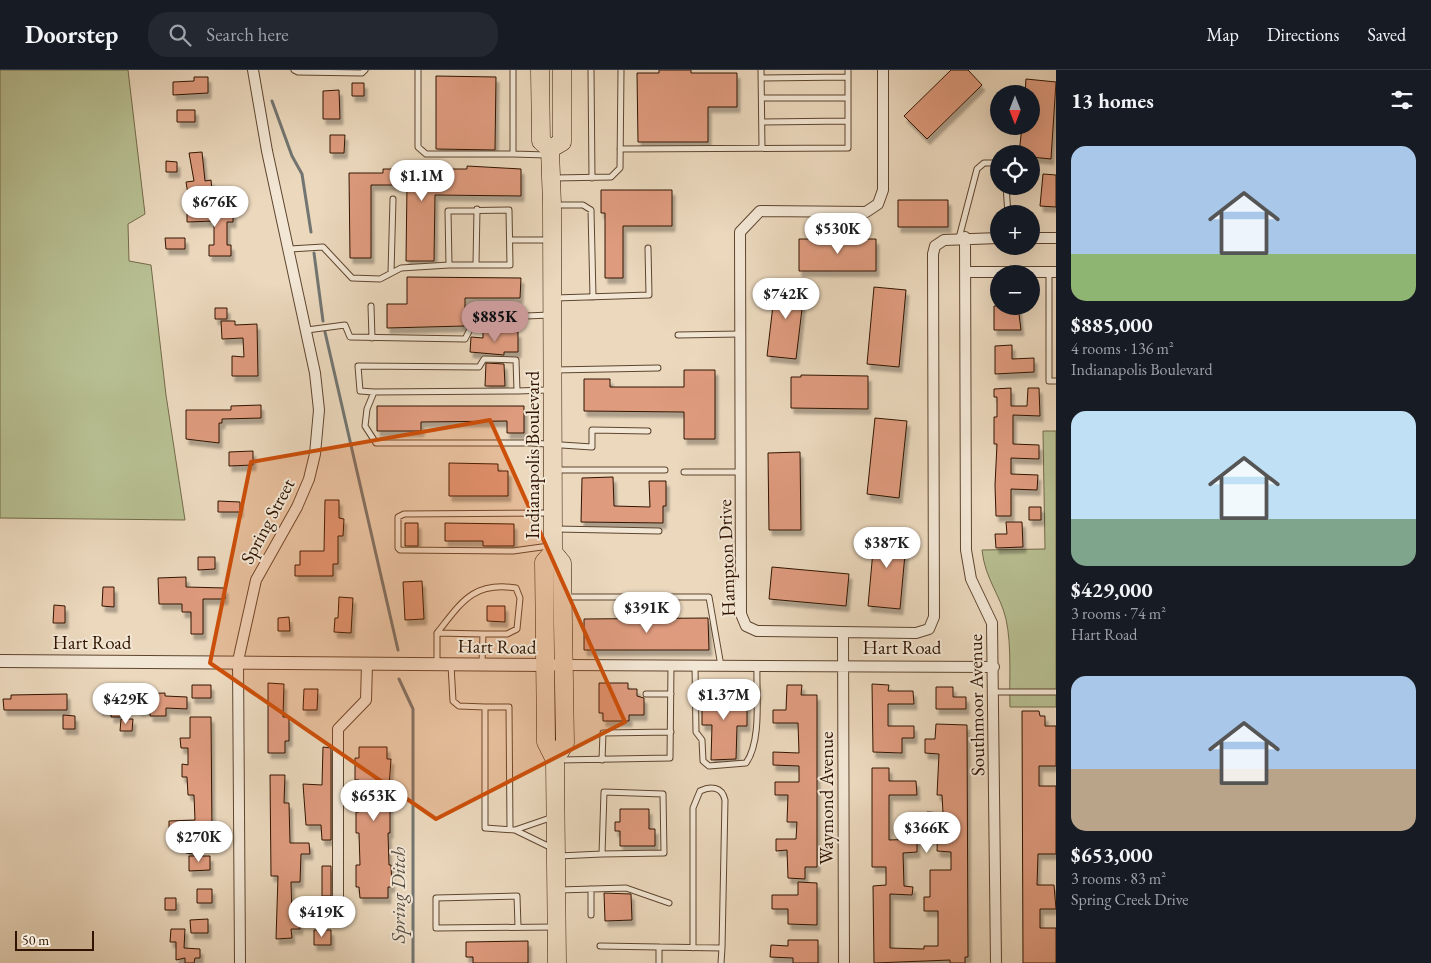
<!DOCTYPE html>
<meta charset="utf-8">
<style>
:root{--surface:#171b24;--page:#242831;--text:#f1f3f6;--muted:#9ea1a6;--line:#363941;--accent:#c59692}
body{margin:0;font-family:"EB Garamond",serif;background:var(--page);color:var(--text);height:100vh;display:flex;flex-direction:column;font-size:19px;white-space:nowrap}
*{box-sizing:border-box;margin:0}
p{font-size:16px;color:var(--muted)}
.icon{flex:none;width:28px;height:28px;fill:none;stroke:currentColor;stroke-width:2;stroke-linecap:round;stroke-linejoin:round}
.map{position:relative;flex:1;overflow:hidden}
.drawer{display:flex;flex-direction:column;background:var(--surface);width:375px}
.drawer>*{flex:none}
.needle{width:32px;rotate:180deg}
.tools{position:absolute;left:990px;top:15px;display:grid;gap:10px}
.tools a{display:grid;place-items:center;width:50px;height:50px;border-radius:50%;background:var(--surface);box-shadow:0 5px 20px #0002;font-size:25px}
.scale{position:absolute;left:15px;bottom:12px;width:79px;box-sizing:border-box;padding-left:5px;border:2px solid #301400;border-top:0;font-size:14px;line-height:18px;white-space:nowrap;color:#301400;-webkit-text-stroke:4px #f2e6d4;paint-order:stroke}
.price{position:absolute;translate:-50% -42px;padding:0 11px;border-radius:18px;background:#fff;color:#222;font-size:16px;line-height:32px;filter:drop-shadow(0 1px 2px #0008)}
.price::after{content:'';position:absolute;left:50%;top:30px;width:15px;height:11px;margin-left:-8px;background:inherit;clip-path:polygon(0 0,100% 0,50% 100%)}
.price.selected{background:var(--accent);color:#111}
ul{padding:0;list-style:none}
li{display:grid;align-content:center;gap:10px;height:265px;padding:0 15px}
li span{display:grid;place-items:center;height:155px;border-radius:15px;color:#555}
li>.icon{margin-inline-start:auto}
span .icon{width:90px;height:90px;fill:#fffc;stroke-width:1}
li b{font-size:21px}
h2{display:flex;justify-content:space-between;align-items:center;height:60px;padding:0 15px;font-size:21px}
header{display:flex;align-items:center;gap:30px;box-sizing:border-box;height:70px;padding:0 25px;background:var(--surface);border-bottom:1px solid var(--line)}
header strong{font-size:24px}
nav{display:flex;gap:28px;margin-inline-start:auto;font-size:18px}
.search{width:350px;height:45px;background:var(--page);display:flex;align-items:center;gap:12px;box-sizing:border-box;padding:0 18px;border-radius:20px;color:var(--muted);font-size:19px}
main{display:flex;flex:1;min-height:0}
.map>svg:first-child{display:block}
.green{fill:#b7bf92;stroke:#746a49}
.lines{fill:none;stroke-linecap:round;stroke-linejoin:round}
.stream{stroke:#727571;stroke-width:3}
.building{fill:#df9b7e;stroke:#301400;filter:url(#shadow)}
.service-casing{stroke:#5f452f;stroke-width:7}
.minor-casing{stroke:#5f452f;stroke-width:12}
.tertiary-casing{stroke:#5f452f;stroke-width:14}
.trunk-casing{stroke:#301400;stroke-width:19}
.service{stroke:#f2e6d4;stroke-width:5}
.minor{stroke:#f2e6d4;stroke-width:10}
.tertiary{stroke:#f2e6d4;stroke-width:12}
.trunk{stroke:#ebd8bd;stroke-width:18}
.marked{fill:#cc4f0a;fill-opacity:0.2;stroke:#cc4f0a;stroke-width:4;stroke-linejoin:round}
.labels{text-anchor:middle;stroke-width:4;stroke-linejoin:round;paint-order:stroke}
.street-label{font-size:19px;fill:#301400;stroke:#f2e6d4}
.water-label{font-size:20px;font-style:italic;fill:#564d42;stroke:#f2e6d4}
</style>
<header>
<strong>Doorstep</strong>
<div class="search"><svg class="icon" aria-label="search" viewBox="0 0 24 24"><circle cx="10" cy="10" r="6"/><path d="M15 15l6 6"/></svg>Search here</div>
<nav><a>Map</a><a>Directions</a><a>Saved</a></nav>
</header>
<main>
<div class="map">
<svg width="1056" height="893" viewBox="0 0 1056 893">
<defs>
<filter id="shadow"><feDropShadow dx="3" dy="5.5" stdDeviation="1" flood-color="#0004"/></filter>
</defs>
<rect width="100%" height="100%" fill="#ebd8bd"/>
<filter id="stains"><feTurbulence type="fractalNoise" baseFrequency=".004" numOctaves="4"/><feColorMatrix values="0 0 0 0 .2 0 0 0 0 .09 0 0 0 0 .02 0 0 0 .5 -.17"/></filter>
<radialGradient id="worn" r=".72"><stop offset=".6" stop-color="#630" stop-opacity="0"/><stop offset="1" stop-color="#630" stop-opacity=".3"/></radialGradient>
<path class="green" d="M0,0H128L145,144L128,154L129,191L151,195L166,325L185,450L0,448Z
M1043,361H1056V637H1010C1009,609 1012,577 1006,549C1000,524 985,509 982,480L1045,479Z"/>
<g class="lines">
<path class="stream" d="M272,31L292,86L302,104L311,162
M314,183L323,251
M325,262L398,580
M399,609L413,639V893"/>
</g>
<path class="building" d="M659,0H691V3H737V37H708V72H638L637,3H659Z
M951,0H968L982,15L927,69L904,46Z
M436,6L496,7L495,80L436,79Z
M194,7H208V23L173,25V12L194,11Z
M1026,9L1056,12L1051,89L1031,87V84H1019L1022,56H1031V24H1025Z
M352,13H364V26H352Z
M339,20L340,49H323V21Z
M177,40H195V52H177Z
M330,65H345L344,83H330Z
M202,82L205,111L211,110L212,121L188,124L186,112L194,111L189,83Z
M166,91L177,92V102H166Z
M467,96L521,99V126L435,125L434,191H406L407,115H371V188H350L349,103H383V99H467Z
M1043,104L1056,105V137L1040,136Z
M601,120H672V156H623V208H605V143H601Z
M898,130H948V157H898Z
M187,138L233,141V152H227V175H231V186H209V175H214V151L187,152Z
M165,168H185V179H166Z
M799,169H876V201H799Z
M407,207L521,208L520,228H465V256L387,258V234H407Z
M776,210L805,214L796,289L767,286Z
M874,217L906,220L899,297L867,294Z
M994,236H1018L1021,260H994Z
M215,238H227V249H215Z
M221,251H235V255L257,254L258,306H232V286L244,287L243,268L222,269Z
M483,262H518V282H504V285L470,282L471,267L483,268Z
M1012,275V289L1034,288V302L995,304V276Z
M486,293L504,294L505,316H485Z
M684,300H715V369H684V342L584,341V309H610V317H684Z
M801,305L868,306V339L791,338V307H801Z
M1011,318V336H1027L1028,318H1039L1040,346L1013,345V374L1039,375V389L1011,388V404L1038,405L1037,420L1011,419V446H996L995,415L997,374H994V347H997V327H994V319Z
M261,335V348L222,349V353H219V373L186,369V340H231V336Z
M377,336H524V363H507V351L421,352V361H377Z
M875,348L907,351L899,428L867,424Z
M253,381V395L229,396V382Z
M800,382L801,460H769L768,383Z
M449,393L498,394V401H508V426H449Z
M613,407L614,436L650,437L649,411H666V436H663V453L581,452L582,408Z
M325,430H339V448L344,449L343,466H338V494H333V506H295V495H300V481H324Z
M218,431L240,432V442H218Z
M1029,437H1041V450H1029Z
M1006,452H1022L1023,477L996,478L995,464H1007Z
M405,453H418V476H405Z
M445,453L514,454V476H483V471H445Z
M875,459L907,462L900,539L868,536Z
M198,487H215V499L198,500Z
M772,497L849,504L846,536L769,529Z
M186,507V517L225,518V529H203V564H191V542H182V534H159L158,508Z
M422,511L424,549L405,550L403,512Z
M103,517H114V537L102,536Z
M339,527L353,528L351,563L334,562L335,548H338Z
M54,535L65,536V553H53Z
M487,536H505V552L487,551Z
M289,547L290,561H278V548Z
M708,548L709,580H584V549Z
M268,613L284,614L283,647H289V671H285V683H268Z
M599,613H628V619H637V626L644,628V645H629V651H603V643H599Z
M872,614L889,615L888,621H913L914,634H888V656H914V668H902V683L873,682Z
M192,615H211V628H192Z
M787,615H802L801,625H817V797H805V809L788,808L787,780L776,781V769H796L797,752H787L788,725H775V712H799V696L773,695V682L799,683L798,653H773V640H786Z
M936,617H953V627H966V639H936Z
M304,619H318L317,640H303Z
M702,621L747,622V656H737L736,689L711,690L712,655H702Z
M165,623V626L187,627V639L166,638V646H150V640H138V624Z
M67,624V640H4L3,629H11V625Z
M100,624H120L121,647H111V640H100Z
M1022,641H1039L1040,646H1045V656H1056V696H1039V716H1056V784H1038L1037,815H1054L1056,839H1040V858H1056V893H1023Z
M63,645L75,646V659H63Z
M190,647H211L212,763H196L195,784L186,783L187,764H169V751L195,750L194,725H188L187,707H182V694L188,695V678H181L180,668H190Z
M121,649H133L132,661H120Z
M936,654L967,655L968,887H965V893H950V890L874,893L873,816L886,815V797H872V698H889V711H916L917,725H889V770L917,769V782L903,783L904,816L913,817L912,825L890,824V878L924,879V876H938V841H924V827H930V800H951V782L937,781L938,754H926L927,742L943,743L942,725H937L939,684L925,683V669H935Z
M323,677L331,678V770H322L321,755H306L303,714L322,715Z
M359,677H387V689H391L388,730H390V763H388L389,795H391L392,817H388V828H360L359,817H356V795H360L359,763H356V742H359V710H355V688H359Z
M270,705H285L284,733H289L290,773H309L310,784H301L300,812H291L292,848H299L300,859H291L292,868L276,869L278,806H271Z
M620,739H649V759H655V776H620V761H615V752H620Z
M189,786H210V800L189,801Z
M322,796H331V826H322Z
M798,812L817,813V855L788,854V839H772V825H798Z
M197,819H212V833H197Z
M604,823L631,824L632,850L605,851Z
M165,828H176V840H165Z
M208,849V863H191L190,850Z
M171,859H185L184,878L200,879V888H195L194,893H185V888L176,890V872H170Z
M314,860H331V875H314Z
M788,870H818V893H793V888L770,887L771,875L788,876Z
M528,871V893H473V887H466V872Z"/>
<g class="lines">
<g class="service-casing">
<path id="service" d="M294,0L298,2L362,3L365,0
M418,0V77L426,84H513
M513,0V84L547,85
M591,0L592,108
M761,0L762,78
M761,8L848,7
M762,28H848
M762,52L848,51
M620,79L848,78V0
M554,108L611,107L620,98L621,0
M1006,116L1008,144
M556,135H583L591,140L593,227
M959,168L977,99L984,93H994L999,96
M510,170H549
M290,179L323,177L352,208L380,209L401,198L449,195H510L509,140L448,141L449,195
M476,194L477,139
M1049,202V311H1056
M391,203L393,129
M555,228L649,225L648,178
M371,236L372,268
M307,260L345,255L350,267L465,269L476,248L550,245
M678,265L740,264
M554,300L658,298
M517,321L548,320
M374,322L360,321L358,296L479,297L484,289L516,290L517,321L374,322L367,339L365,356L376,373H531L592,377V360L648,361
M557,400H665
M684,402H740
M556,459L659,461
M549,476L513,481L400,480L398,478V447L404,444L550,443
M566,527H709L721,596
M437,563C461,533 473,511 516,518L520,528L517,559L507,564H483
M437,594V563L483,564L482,593
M451,595L453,631L459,636L485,637
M695,596L696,662L702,670L703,691L709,696L746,693C762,671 756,623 757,596
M994,622H1056
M646,624H671
M559,690L670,688L671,596
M602,690L603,663L671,662
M510,758L509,637H485V758L515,760
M552,778L515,760L553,747
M559,786L602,784L604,722L663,724L664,783L602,784
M591,819V845
M559,820L626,818L669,833
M518,857L517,826L436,828V858L554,857
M600,876L659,877
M693,878V738L700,721C710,716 722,716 725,730L722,878
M659,893V877L722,878L721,893"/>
</g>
<g class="minor-casing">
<path id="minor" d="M883,0V120L878,134L866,142L760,141L740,162L741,544L746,556L757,561L916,563L929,559L934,547L933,184L935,176L944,170L999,168
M965,167L966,480L971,509L992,553L996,893
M1031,168H1056
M965,202H1056
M843,563L844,893
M564,595L994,597
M323,834L338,833V659L366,630L367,594
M240,893L238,591L256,510L297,437L309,409L315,384L319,340L315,303L267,81L253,0"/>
</g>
<g class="tertiary-casing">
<path id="tertiary" d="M0,591L552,595"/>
</g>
<g class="trunk-casing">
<path id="trunk" d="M540,0L541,71L550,79L552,135L553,476V482L544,492L546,672L555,690L557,893
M550,79L562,72V0
M553,482L562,493L565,673L555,690"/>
</g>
<use href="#service" class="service"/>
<use href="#minor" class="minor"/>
<use href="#tertiary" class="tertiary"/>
<use href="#trunk" class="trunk"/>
</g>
<path class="marked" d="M490,350L625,652L436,749L210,593L251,392Z"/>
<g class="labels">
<g class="street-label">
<text transform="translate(532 385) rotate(-90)" y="7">Indianapolis Boulevard</text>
<text transform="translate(267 451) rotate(-62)" y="7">Spring Street</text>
<text transform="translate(726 488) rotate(-92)" y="7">Hampton Drive</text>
<text x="92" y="579">Hart Road</text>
<text transform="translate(497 576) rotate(1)" y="7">Hart Road</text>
<text x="902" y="584">Hart Road</text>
<text transform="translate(976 635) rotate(-91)" y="7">Southmoor Avenue</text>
<text transform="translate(826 728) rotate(-90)" y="7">Waymond Avenue</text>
</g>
<g class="water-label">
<text transform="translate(398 825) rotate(-90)" y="7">Spring Ditch</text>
</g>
</g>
<rect width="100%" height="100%" filter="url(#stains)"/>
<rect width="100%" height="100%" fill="url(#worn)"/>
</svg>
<div class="tools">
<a><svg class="needle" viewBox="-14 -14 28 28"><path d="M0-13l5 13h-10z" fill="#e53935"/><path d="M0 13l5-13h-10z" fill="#9ea1a6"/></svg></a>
<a><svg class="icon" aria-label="locate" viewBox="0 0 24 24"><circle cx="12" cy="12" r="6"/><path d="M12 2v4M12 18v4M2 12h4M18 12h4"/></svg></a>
<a>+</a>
<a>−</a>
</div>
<div class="scale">50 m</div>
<b class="price" style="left:422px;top:132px">$1.1M</b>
<b class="price" style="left:215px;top:158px">$676K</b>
<b class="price" style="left:838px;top:185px">$530K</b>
<b class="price" style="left:786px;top:250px">$742K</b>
<b class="price selected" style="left:495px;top:273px">$885K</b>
<b class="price" style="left:887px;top:499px">$387K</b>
<b class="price" style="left:647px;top:564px">$391K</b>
<b class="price" style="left:724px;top:651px">$1.37M</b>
<b class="price" style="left:126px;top:655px">$429K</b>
<b class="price" style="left:374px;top:752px">$653K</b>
<b class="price" style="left:927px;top:784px">$366K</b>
<b class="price" style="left:199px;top:793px">$270K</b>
<b class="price" style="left:322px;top:868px">$419K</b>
</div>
<section class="drawer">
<h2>13 homes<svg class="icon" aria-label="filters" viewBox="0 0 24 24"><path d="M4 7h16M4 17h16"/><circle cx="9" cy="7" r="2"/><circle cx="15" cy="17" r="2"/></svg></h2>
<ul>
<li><span style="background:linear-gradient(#a9c7e8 70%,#8fb573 0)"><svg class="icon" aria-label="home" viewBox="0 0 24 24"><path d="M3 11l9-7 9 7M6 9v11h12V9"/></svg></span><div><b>$885,000</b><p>4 rooms · 136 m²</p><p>Indianapolis Boulevard</p></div></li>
<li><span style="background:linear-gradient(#bfe0f5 70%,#7fa58c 0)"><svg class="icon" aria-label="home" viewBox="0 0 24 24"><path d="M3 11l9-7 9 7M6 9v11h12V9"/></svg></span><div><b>$429,000</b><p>3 rooms · 74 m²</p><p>Hart Road</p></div></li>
<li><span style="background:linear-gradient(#a9c7e8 60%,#b9a48a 0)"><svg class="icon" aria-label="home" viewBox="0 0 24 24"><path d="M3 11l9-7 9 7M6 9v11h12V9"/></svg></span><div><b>$653,000</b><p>3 rooms · 83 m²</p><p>Spring Creek Drive</p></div></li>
</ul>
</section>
</main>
